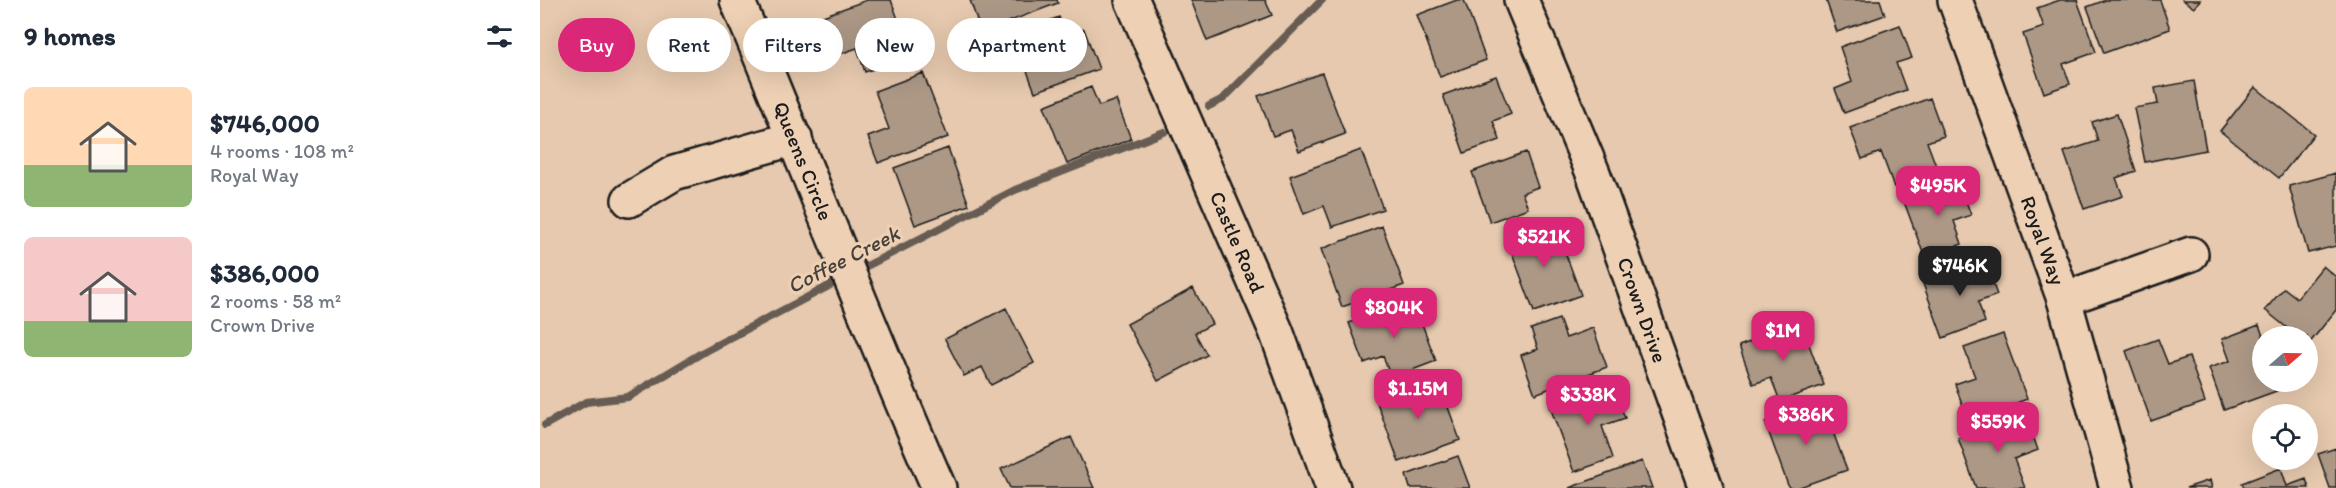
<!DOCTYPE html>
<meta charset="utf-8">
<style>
:root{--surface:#fff;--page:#f6f6f7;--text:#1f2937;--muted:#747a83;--accent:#db2777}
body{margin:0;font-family:Itim,sans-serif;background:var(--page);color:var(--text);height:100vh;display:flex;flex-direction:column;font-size:22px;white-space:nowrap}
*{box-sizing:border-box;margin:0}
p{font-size:20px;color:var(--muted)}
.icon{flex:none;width:33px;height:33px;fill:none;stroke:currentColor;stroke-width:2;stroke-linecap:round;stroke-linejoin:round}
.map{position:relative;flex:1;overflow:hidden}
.drawer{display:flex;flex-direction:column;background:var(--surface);width:540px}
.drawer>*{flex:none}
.guide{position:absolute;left:18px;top:18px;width:570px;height:54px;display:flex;gap:12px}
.needle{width:39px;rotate:70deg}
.buttons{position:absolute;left:1712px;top:326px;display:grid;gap:12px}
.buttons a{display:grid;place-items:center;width:66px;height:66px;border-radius:50%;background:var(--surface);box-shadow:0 6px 24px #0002;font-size:30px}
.price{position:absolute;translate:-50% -51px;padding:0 14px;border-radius:12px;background:var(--accent);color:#fff;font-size:20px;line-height:39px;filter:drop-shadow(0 2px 3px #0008)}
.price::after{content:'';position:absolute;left:50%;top:36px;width:18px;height:14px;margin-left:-9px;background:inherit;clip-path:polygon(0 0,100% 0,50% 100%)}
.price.selected{background:#222;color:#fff}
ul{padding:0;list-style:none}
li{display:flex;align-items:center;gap:18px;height:150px;padding:0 24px}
li span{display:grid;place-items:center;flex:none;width:168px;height:120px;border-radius:9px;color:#555}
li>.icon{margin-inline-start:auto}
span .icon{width:72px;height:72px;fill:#fffc;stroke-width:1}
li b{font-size:26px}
h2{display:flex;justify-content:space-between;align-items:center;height:72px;padding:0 24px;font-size:26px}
.tag{padding:0 21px;border-radius:27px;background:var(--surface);box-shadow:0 6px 24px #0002;font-size:21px;line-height:54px}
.tag.selected{background:var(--accent);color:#fff}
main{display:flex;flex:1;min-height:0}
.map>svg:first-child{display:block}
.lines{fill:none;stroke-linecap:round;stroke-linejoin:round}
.stream{stroke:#665c52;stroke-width:8}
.building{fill:#ad9886;stroke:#1c1c1c;stroke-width:1.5}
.street-casing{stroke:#1c1c1c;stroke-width:38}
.street{stroke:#eed0b4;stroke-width:33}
.labels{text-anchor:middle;stroke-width:6;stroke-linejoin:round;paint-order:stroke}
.street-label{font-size:21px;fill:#1c1c1c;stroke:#eed0b4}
.water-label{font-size:22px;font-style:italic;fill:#47413c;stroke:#eed0b4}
</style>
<main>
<section class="drawer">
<h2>9 homes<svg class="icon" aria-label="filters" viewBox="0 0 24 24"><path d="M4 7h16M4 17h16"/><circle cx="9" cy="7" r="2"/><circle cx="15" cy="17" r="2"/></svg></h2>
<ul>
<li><span style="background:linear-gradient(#ffd9b3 65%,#8fb573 0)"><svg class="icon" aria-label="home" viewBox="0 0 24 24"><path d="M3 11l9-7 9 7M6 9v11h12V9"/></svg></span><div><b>$746,000</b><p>4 rooms · 108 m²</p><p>Royal Way</p></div></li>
<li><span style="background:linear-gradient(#f6c9c9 70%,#8fb573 0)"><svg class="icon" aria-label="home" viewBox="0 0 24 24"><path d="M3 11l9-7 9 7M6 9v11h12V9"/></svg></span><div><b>$386,000</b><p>2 rooms · 58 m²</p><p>Crown Drive</p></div></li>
</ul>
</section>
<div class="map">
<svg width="1796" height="488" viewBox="0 0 1796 488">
<rect width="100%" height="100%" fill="#e6c9ae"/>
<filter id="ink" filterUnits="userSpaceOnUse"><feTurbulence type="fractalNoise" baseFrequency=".0167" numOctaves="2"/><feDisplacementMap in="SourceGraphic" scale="12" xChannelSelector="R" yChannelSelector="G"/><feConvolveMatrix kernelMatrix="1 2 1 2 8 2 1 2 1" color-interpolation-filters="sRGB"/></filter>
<g filter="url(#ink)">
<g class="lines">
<path class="stream" d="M669,106L683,99L782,0
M315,272L475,190L624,132
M5,425L46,402L88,397L165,351L304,278"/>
</g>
<path class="building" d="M327,0H351L371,55L325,72L317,48L297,55L283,16Z
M430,0H517L518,3L441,32Z
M651,0H725L732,15L667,41Z
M917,0H924L946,60L900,77L877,15Z
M1286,0H1340L1345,15L1297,32Z
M1520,0H1537L1556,52L1523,64L1530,84L1504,93L1483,34L1504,27L1497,8Z
M1566,0H1620L1630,29L1564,53L1547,7Z
M1643,0H1660L1654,8Z
M519,17L526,36L544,29L559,69L495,92L473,34Z
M1360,25L1372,58L1356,63L1366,90L1304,113L1295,89L1312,82L1300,47Z
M383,73L408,137L338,163L328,137L349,129L335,91Z
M782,73L805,134L759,151L751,130L733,136L718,96Z
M956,76L971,114L953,121L960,140L924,153L903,95Z
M1654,81L1666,150L1605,162L1594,108L1618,104L1615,88Z
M551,87L559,106L576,100L591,139L527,164L504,106Z
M1715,87L1774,134L1739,178L1680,131Z
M1390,98L1404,136L1387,142L1398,171L1354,187L1341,152L1322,159L1310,128Z
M1577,114L1596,171L1576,178L1583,196L1544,209L1524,152L1558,141L1552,122Z
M408,148L429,205L375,225L354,168Z
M821,150L843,209L792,227L784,206L764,214L750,176Z
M986,152L998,187L982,193L988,208L950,222L932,172Z
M1796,173V246L1768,253L1749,186Z
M1418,179L1431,215L1414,221L1422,244L1385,258L1363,199Z
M1015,225L1041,295L994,312L968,242Z
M842,226L864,285L802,307L781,249Z
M1444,259L1457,295L1438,302L1445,322L1403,338L1382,281Z
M1783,266L1796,277V310L1768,345L1767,336H1757L1725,310L1744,288L1757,298Z
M653,288L672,324L655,333L667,355L618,381L587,324Z
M873,300L896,361L851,378L843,356L824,363L809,323Z
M466,308L494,363L451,385L442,367L424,376L405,339Z
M1019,319L1026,338L1053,328L1067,367L995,394L981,355L998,349L991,329Z
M1261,323L1284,385L1240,401L1231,378L1213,384L1199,346Z
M1719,325L1723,336L1722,381H1739L1742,389L1684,410L1669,368L1690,361L1682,339Z
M1463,334L1487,399L1428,421L1415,384L1435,377L1424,348Z
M1618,339L1628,364L1649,357L1665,402L1611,421L1586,351Z
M897,377L920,440L859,462L836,400Z
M1072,384L1085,418L1062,426L1073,458L1034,472L1010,407Z
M1282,402L1307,470L1257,488H1249L1225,422Z
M1485,414L1498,450L1474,459L1485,488H1436L1418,438Z
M531,437L554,488H470L461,469Z
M1796,448V488H1790L1778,454Z
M918,456L930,488H870L866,475Z
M1102,461L1112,488H1029Z
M1741,468L1747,486L1766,479L1769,488H1704L1702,483Z
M1670,480L1672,488H1646Z"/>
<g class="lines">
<g class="street-casing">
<g id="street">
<path id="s1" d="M197,0C265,162 328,327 399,488"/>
<path id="s2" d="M592,0L736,331L793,488"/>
<path id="s3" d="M981,0L1053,173L1166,488"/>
<path id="s4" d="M1415,0L1524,299L1577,488"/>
<path d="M89,200L134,173L255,138"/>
<path d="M1524,299L1651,254"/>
</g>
</g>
<use href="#street" class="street"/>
</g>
</g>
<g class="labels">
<g class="street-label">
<text dy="7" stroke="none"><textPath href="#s1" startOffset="174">Queens Circle</textPath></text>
<text dy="7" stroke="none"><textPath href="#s2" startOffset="264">Castle Road</textPath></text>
<text dy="7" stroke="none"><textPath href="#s4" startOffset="256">Royal Way</textPath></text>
<text dy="7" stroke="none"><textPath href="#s3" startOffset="333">Crown Drive</textPath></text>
</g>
<g class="water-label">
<text transform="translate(303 259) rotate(-27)" y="8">Coffee Creek</text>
</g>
</g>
</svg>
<div class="buttons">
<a><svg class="needle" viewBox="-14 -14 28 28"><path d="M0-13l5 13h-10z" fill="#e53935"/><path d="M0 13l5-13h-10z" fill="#747a83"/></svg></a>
<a><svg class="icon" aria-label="locate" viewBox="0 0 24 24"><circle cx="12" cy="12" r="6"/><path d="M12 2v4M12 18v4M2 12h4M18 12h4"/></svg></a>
</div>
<b class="price" style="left:1398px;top:217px">$495K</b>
<b class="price" style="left:1004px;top:268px">$521K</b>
<b class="price selected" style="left:1420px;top:297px">$746K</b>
<b class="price" style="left:854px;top:339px">$804K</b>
<b class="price" style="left:1243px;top:362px">$1M</b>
<b class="price" style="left:878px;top:420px">$1.15M</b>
<b class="price" style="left:1048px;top:426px">$338K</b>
<b class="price" style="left:1266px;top:446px">$386K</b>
<b class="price" style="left:1458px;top:453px">$559K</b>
<div class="guide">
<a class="tag selected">Buy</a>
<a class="tag">Rent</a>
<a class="tag">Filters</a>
<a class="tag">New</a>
<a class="tag">Apartment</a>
</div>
</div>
</main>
